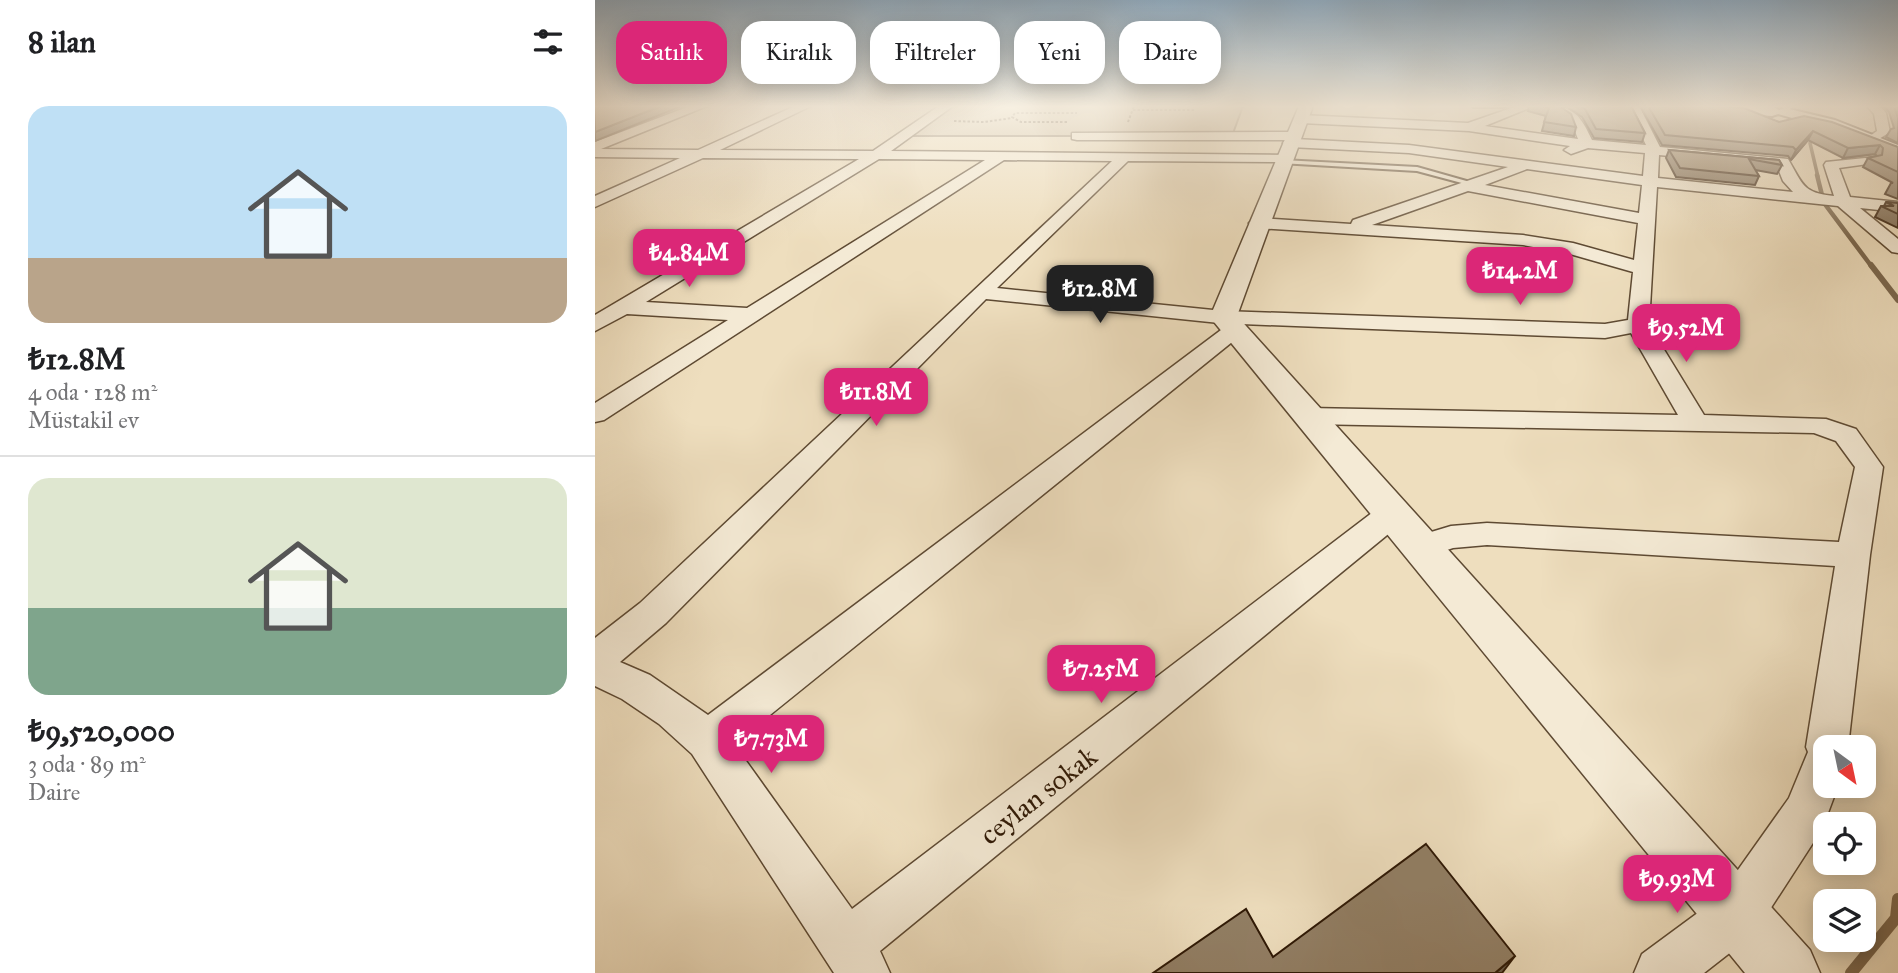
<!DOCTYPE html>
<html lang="tr">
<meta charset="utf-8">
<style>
:root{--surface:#fff;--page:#f6f6f6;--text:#202124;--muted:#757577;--line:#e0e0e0;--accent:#db2777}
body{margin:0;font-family:"IM FELL Great Primer",serif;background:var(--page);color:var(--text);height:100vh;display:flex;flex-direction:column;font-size:26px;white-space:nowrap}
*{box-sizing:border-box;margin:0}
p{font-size:23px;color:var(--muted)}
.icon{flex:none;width:38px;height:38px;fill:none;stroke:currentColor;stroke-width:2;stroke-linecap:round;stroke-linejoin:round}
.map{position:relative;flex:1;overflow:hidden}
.side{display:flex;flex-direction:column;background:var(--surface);width:595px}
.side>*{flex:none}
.top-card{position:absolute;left:21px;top:21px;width:665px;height:63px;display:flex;gap:14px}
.needle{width:46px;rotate:147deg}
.fabs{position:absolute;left:1218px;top:735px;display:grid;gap:14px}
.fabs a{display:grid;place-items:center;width:63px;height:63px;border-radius:14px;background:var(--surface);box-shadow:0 4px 18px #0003;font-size:35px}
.price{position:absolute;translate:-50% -60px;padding:0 16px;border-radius:14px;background:var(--accent);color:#fff;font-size:23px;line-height:46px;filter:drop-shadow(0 2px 4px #0008)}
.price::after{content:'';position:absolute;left:50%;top:42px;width:21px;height:16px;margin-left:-10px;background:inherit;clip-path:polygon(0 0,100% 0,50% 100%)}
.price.on{background:#222;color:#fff}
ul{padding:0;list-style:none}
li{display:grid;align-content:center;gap:14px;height:371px;padding:0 28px}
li+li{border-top:2px solid var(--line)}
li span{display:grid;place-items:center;height:217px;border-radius:21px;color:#555}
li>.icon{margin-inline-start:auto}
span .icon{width:126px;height:126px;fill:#fffc;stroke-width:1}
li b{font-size:30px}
h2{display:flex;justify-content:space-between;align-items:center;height:84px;padding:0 28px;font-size:30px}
.pill{padding:0 24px;border-radius:21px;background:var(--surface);box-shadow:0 4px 18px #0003;font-size:24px;line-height:63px}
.pill.on{background:var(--accent);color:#fff}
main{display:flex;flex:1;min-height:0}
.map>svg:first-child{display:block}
.green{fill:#cdbc9f;stroke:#7e6a52;stroke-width:2}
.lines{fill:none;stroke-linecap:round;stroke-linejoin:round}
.stream-far3{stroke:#7a674e;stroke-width:3.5}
.stream-far2{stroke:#7a674e;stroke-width:4.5}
.stream-far1{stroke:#7a674e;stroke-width:6}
.stream{stroke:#7a674e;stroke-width:12}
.service-casing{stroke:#5e4a33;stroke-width:4}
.minor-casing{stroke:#5e4a33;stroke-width:3}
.tertiary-casing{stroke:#5e4a33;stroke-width:3}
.secondary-casing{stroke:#2e1805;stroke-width:4}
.path{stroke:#2e1805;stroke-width:2;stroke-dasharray:2.5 2;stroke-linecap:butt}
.service{fill:#f4ead5;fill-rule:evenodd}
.minor{fill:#f4ead5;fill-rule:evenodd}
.tertiary{fill:#f4ead5;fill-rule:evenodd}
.secondary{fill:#f4ead5;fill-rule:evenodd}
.wall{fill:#7e6d57;stroke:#2e1805;stroke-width:2}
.shaded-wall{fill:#665947;stroke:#2e1805;stroke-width:2}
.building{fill:#927f65;stroke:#2e1805;stroke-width:2}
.labels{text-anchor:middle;stroke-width:7;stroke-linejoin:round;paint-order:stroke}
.near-street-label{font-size:28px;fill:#2e1805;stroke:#f4ead5}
</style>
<main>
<section class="side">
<h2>8 ilan<svg class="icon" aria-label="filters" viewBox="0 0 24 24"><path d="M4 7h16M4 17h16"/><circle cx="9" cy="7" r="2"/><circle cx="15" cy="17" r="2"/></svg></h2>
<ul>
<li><span style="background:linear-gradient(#bfe0f5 70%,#b9a48a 0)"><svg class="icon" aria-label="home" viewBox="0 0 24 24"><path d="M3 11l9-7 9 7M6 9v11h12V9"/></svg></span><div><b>₺12.8M</b><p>4 oda · 128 m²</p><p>Müstakil ev</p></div></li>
<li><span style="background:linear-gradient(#dfe7d0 60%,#7fa58c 0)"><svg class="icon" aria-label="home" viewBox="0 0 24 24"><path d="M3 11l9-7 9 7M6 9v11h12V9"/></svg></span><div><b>₺9,520,000</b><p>3 oda · 89 m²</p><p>Daire</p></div></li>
</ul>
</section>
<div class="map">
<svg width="1303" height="973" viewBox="0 0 1303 973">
<rect width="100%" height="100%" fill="#eedebe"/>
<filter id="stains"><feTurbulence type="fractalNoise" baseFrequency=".00286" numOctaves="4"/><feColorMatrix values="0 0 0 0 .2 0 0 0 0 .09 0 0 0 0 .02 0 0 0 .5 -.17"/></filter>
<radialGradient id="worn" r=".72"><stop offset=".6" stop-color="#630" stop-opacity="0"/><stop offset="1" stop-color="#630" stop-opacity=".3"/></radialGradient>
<path class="green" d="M352,106H648L637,136H309Z"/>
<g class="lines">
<path class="stream-far3" d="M1215,143L1223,177"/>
<path class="stream-far2" d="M1222,175L1229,203L1277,267"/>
<path class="stream-far1" d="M1276,265L1303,300"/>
<path class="stream" d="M1256,973L1301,918L1303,899"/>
<g class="service-casing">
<path id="service" d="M687,160L822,167L882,184L878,186L822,171L685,163Z"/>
</g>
<g class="minor-casing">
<path id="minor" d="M95,106H112L6,149L103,150L200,106H216L125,150L278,151L344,106H358L296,151L694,155V161L689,162L533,161L402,288L628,311L1010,324L1033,320L1038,272L975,254L928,245L663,228L654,223L663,218L756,224L758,220L913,167L814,153L695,147L688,143L691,140H482L477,139V133L698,132L704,136L700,139L814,145L1048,176L1050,153L993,148L976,154L969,150L975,146L874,131L706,123L700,119L706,115L873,123L922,106H939L890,126L983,139L976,121L952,106C980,106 986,117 997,140L1051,145L1032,106H1044L1065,147L1193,159C1208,184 1207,193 1239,196L1229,165L1231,162L1280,157V163L1244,168L1255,197L1303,202V212L1265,208L1303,239V253L1297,252L1243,206L1062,187L1054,325L1109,415L1231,419L1261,429L1288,467L1275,555L1253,747H1230V786H1243L1227,829L1159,934L1109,973H1039L1047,954L1123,898L1194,798L1213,752L1211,747L1240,566L892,545L858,548L825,559L813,555L809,547L813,539L856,526L892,523L1244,542L1260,467L1241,441L1219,433L713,424L704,422L700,416L704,410L713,408L1083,415L1036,333L1010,338L646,324L650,329L647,334L139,744L257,909L786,506L797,503L808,506L813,514L808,522L285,951L295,973H239L97,754L64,724L27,699L0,686V638L45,603L517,161L409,160L9,420L0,422V403L133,320L32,314L0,331V315L264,159L108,158L0,207V196L85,158L0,157V142ZM1064,155L1182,166L1188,181L1198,192L1063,178ZM284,159L390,160L152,308L51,302ZM932,169L1047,185L1044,213L890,185ZM873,191L1043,223L1039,260L978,243L928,235L777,225ZM391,299L634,324L113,715L55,675L25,662L71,623Z
M1272,106H1285L1291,113L1295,132L1276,144L1269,140L1282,131L1279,114Z"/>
</g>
<g class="tertiary-casing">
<path id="tertiary" d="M704,106H718L642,316L1215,950L1225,973H1150L615,317Z
M1185,106H1200L1193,110Z"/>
</g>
<g class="secondary-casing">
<path id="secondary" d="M1090,106H1177L1184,110L1190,108L1240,120L1303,145V156L1229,127L1183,114L1177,116L1097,110Z"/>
</g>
<path class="path" d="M538,110H601
M359,121L389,122L417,118
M472,122H426L417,117L420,113H482
M533,122L539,106"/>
<use href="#service" class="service"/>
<use href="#minor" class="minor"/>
<use href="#tertiary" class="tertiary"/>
<use href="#secondary" class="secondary"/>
</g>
<path class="wall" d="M876,106H914L908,108H878Z
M934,106H964L981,127L979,136L947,131L951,116L933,111Z
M971,106H1036L1050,133L1047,142L999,138L987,117Z
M1045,106H1126L1184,122L1303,147V199L1290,194L1296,183H1298L1268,167L1273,158L1282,156L1280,154L1248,158L1213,140L1196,160L1193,156L1067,145Z
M1288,106H1303V143L1291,137L1296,129L1299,128L1294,112Z
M1074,150L1184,160L1187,165L1182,174L1160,170L1164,176L1160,185L1081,177L1071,158Z
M1291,202L1303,203V228L1280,217L1286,206H1289Z"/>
<path class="shaded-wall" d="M66,106H84V107L0,141V132Z
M1218,131L1213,140L1196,160L1201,150Z
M1285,145L1280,154L1248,158L1253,148Z
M920,956L907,973H900Z"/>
<path class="building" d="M0,106H66L0,132Z
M946,106H964L976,114L981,127L949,122L954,108Z
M985,106H1036L1050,133L1001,129L990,109Z
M1053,106H1126L1149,108L1184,122L1209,116L1237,122L1303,147V172L1273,158L1287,155L1288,148L1285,145L1253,148L1218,131L1201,150L1198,147L1070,135Z
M1299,106H1303V118Z
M1074,150L1184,160L1187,165L1154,159L1164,176L1085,168Z
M1291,202L1303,203V214L1286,206H1299Z
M831,844L920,956L900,973H558L651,909L678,957Z"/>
<linearGradient id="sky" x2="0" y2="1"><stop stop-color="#90aabe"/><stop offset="0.44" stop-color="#f7f0e2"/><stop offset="1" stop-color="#f7f0e2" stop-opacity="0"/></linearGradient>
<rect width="1303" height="242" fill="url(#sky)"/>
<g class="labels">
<g class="near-street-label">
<text transform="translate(443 795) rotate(-38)" y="10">ceylan sokak</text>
</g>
</g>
<rect width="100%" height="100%" filter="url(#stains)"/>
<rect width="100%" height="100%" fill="url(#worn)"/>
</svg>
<div class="fabs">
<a><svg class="needle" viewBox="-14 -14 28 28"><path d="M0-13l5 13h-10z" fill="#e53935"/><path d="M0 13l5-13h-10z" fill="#757577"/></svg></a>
<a><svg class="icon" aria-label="locate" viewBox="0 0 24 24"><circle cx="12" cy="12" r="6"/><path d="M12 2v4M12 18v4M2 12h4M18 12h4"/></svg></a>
<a><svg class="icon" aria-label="layers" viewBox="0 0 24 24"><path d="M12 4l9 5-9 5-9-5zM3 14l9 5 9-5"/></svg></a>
</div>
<b class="price" style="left:94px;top:289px">₺4.84M</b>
<b class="price" style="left:925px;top:307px">₺14.2M</b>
<b class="price on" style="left:505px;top:325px">₺12.8M</b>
<b class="price" style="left:1091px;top:364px">₺9.52M</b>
<b class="price" style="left:281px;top:428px">₺11.8M</b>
<b class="price" style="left:506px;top:705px">₺7.25M</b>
<b class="price" style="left:176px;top:775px">₺7.73M</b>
<b class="price" style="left:1082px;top:915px">₺9.93M</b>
<div class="top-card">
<a class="pill on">Satılık</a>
<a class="pill">Kiralık</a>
<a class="pill">Filtreler</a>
<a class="pill">Yeni</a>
<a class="pill">Daire</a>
</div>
</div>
</main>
